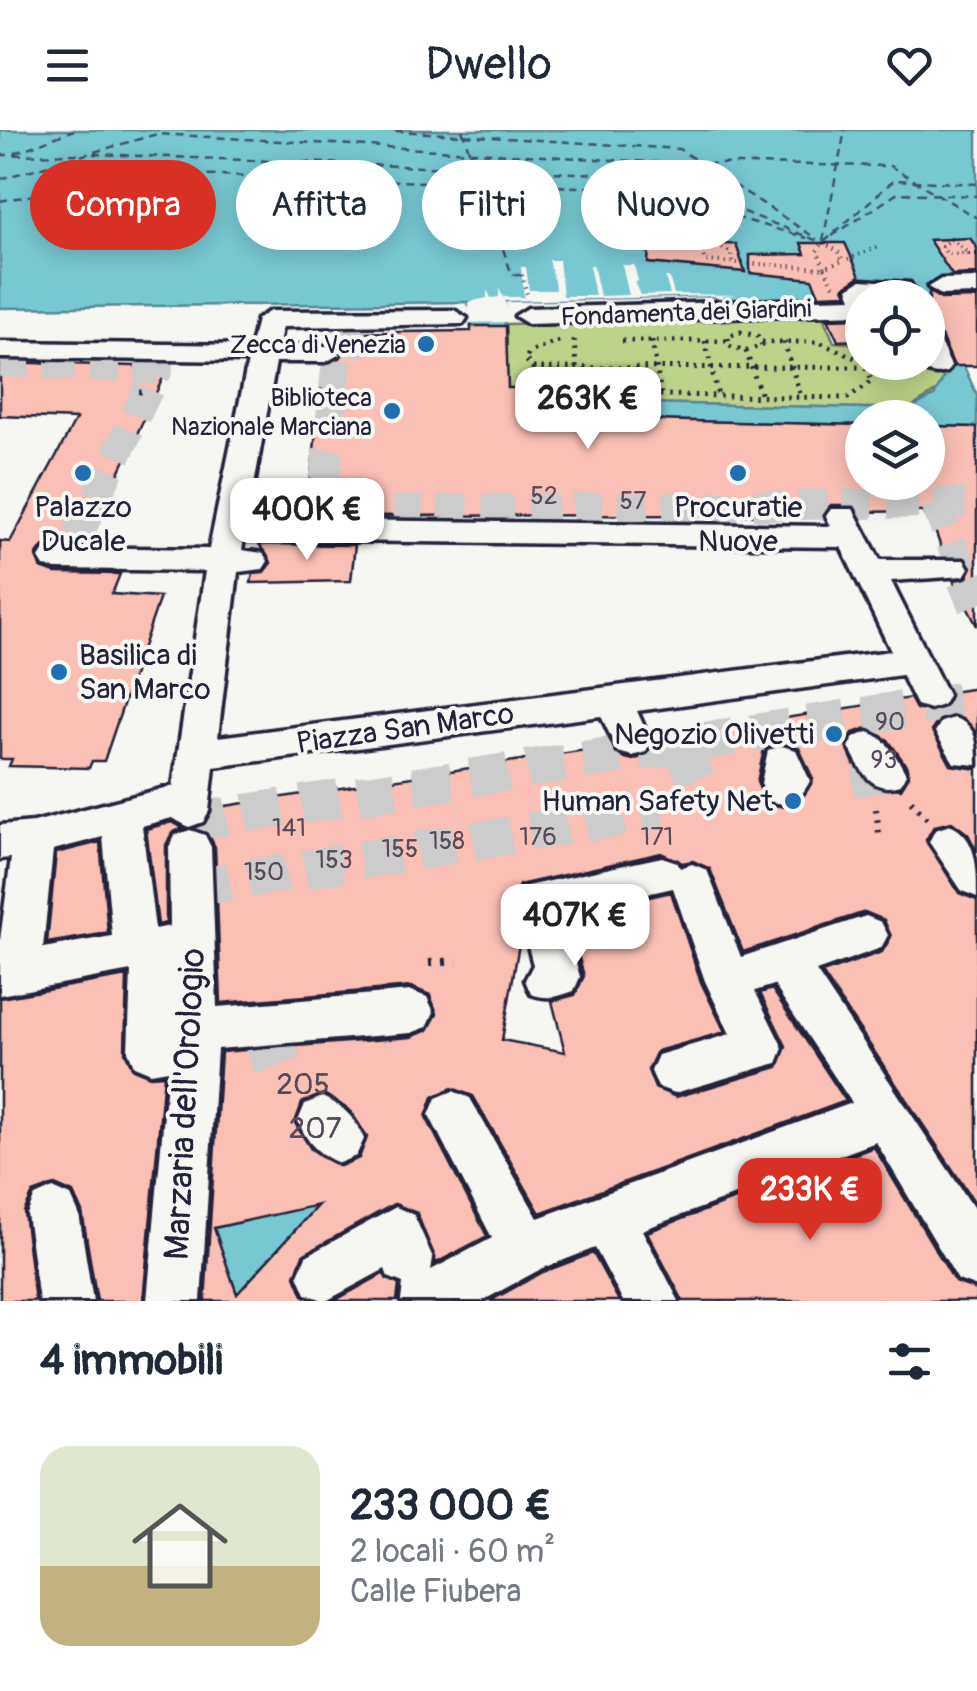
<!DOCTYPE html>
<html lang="it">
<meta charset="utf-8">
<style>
:root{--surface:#fff;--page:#f6f6f7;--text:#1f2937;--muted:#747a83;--accent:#d93025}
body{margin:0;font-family:Pangolin,sans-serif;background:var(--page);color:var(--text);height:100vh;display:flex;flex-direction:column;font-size:38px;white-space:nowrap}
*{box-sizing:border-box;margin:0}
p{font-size:32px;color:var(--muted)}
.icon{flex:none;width:55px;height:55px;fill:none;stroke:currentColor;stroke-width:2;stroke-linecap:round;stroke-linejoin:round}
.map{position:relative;height:1171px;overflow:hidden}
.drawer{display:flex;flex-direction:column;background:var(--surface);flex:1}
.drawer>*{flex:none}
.guide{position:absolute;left:30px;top:30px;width:918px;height:90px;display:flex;gap:20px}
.tools{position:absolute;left:845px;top:150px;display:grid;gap:20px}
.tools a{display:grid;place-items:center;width:100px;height:100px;border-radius:50%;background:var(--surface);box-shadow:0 5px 25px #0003;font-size:50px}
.price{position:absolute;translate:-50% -85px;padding:0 22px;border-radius:20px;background:#fff;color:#222;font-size:32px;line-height:65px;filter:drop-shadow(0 2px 5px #0008)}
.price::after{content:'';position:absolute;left:50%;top:60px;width:30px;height:22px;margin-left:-15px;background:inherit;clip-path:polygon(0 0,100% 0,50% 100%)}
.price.on{background:var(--accent);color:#fff}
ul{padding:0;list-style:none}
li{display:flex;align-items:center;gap:30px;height:250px;padding:0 40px}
li span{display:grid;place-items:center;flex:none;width:280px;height:200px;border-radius:30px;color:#555}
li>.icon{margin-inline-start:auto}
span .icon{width:120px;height:120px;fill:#fffc;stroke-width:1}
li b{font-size:42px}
h2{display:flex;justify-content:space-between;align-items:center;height:120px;padding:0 40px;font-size:42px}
.pill{padding:0 35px;border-radius:45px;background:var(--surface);box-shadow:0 5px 25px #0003;font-size:35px;line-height:90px}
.pill.on{background:var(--accent);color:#fff}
header{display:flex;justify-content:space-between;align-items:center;height:130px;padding:0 40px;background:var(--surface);font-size:45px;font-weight:600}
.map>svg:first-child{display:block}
.green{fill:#bdd389;stroke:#707a62;stroke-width:2.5}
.water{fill:#78c8d2;stroke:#568696;stroke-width:2.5;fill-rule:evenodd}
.pier{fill:#f6f6f2}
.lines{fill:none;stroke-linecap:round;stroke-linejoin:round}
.ferry{stroke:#3c5468;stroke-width:2.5;stroke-dasharray:8 6;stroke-linecap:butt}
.building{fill:#fabfb5;stroke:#22223b;stroke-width:2.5;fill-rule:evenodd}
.minor-tunnel-far2{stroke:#cccccd;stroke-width:30;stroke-dasharray:30 15;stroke-linecap:butt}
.minor-tunnel-far1{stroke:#cccccd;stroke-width:38;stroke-dasharray:38 19;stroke-linecap:butt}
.minor-tunnel{stroke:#cccccd;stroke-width:48;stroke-dasharray:48 24;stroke-linecap:butt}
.minor-casing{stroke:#22223b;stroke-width:7}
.path-far3{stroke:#22223b;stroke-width:4;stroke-dasharray:1 5;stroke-linecap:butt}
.path-far2{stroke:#22223b;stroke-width:5;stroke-dasharray:2.5 6;stroke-linecap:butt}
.path-far1{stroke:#22223b;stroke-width:6;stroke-dasharray:2.5 8;stroke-linecap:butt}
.path{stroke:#22223b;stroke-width:8;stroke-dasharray:4 10;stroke-linecap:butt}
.minor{fill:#f6f6f2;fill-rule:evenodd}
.poi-dot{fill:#1f6fb2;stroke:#f6f6f2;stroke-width:4}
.labels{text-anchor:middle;stroke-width:8;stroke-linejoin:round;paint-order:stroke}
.far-street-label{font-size:25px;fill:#22223b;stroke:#f6f6f2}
.far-poi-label{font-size:25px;fill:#22223b;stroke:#f6f6f2;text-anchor:end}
.number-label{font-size:25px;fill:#58495a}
.poi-label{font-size:30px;fill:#22223b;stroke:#f6f6f2}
.street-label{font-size:30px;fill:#22223b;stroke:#f6f6f2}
.near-number-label{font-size:30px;fill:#58495a}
.near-street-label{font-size:35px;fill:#22223b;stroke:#f6f6f2}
</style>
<header><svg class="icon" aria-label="menu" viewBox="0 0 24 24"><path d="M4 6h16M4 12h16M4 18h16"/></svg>Dwello<svg class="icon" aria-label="heart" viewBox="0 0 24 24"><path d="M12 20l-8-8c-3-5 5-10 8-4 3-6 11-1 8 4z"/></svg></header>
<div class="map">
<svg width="977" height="1171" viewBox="0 0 977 1171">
<rect width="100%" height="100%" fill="#f6f6f2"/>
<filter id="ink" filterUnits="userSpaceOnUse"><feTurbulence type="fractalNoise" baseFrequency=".01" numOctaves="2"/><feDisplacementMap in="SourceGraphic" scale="20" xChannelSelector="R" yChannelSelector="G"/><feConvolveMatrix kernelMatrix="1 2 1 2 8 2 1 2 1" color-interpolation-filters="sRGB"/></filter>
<g filter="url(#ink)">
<path class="green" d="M823,187L834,212L862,214V232L909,233L912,239L944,242L941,258L909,279L504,270L506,194Z"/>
<path class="water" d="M0,0H977V152L926,154L977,265V297L928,296V288H862V295L482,286L468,172L0,178ZM858,163L928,168V208L944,247L934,266L909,279L504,270L505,171L714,166L716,171Z
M635,717L770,721L535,762L451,785L460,857L425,955L256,1143L268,1171H239L214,1098L247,1091L317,1030L390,955L414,918L417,894L430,870L425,766Z"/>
<path class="pier" d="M549,130H559L563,166H595L589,135H593L600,166L629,165L622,135H634L638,151L634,152L640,165L670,164L665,147H669L674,164L738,165L722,166V171L714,166L505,171L510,192L466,193L469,172L487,168V160L491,168L499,167V159L503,167H524L521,137H526L529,160H556Z"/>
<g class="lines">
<path class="ferry" d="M381,0L679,19L817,109
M462,0L512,145H522
M15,23L74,0
M93,24L653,46L823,113
M0,25L80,24
M0,49L157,4L666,33L890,36L977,88
M0,71L158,43L639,59L807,108
M832,106L898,63L977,66
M823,111L845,0
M824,112L894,50L977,54"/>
</g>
<path class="building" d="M970,108L977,118V144L952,145L929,110Z
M801,113H845L860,146L844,157L847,164L819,165L812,149L750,143V125L805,124Z
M736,114L745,142L648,133L649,115Z
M929,162L941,169L977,168V236H954L941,206L928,203Z
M862,188V210L838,211L828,189Z
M471,196H506L508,258H523L524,287L862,295V352H928V296L977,297V496L953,450L967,448L972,436L964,426H944L933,395L921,381L859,382L853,375H831L824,382L750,385L306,386L324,236L344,225L327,213L328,203L471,201Z
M0,232L168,237L86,414L55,413L43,416L36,426L41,438L55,443L120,444L112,464L160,467L104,631H92L89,638L9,636L12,629H0V411L10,412L76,289L0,286Z
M259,414L355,415L351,451L251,453L253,444L263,443L271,433Z
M977,558V603L955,585L940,588L932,600L951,635L977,639V722L968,704L952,692L934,696L926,710L959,763L977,770V1076L822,843L882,822L891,807L884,790L865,782L743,822L710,739L693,731L682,733L661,723L519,755L512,771L521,803L502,910L565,922L552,871L575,865L584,846L567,786L671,762L701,852L725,902L657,921L648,940L655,958L676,967L778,937L786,916L760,863L772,859L846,971L540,1083L473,966L452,958L433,967L426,987L487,1106L436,1133L417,1083L394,1074L303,1125L295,1146L303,1165L315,1171H205L221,922L411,907L428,900L437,884L430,865L411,857L221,873L215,717L208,703L197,698L206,694L213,678L611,616L617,626L633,630L649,624L654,609L910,568L916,579L931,583L946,577L951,562ZM867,598L888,610L906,635L909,646L901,659L873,656L855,636L846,615L853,603ZM781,612L799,618L813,649L801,670L784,677L766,673L757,652L764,619ZM324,964L350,981L367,1007L359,1028L340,1036L311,1019L295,993L302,973ZM318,1075L237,1164L214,1098Z
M172,692L183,698L172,703L166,715V793L158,795L146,699Z
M100,712L108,803L47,813L56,723Z
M127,846L125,922L133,939L150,946L164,945L143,1171H97L82,1082L73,1063L55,1055L33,1063L24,1082L35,1171H0V868Z
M874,1017L955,1152L977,1160V1171H683L647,1102Z
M593,1123L619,1171H490L543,1142Z
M383,1144L399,1155L397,1171H334Z"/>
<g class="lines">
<path class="minor-tunnel-far2" d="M366,211L339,212L321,382L935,373L967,452
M0,232L158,239L72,418
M935,373L977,372"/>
<path class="minor-tunnel-far1" d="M966,449L977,475
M682,614L703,667
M874,664L871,646L876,629
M189,692L977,568
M192,758L662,680"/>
<path class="minor-tunnel" d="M261,891L285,954"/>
<g class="minor-casing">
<path id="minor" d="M977,148V164L941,165L928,157L941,149Z
M861,150L910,153L919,168H862V184L528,194L515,186L528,178L852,168L848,158Z
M454,180L467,188L463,194L282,197L279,215L326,216L340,224L326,232H276L248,389L831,396L826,386L831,379H853L880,430H964L969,438L964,446L891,451L948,565L943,575L930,579L917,575L902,545L637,581L651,612L646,622L632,626L618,622L601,586L214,637L209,681L203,692L189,697L172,688L142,696L155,799L170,796L169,717L175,705L190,700L205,705L211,717L217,877L411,861L427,867L434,882L427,897L411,903L217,919L201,1171H147L168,940L151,943L134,936L128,921L131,841L0,865V810L11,728L0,729V695L34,692L173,656L205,441L56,439L44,436L39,428L44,420L56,417L209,419L248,231L0,228V212L251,215L257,189L270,181ZM244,410L841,417L891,521L218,607L238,442L263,439L268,431L263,423L242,420ZM103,707L112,806L43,818L53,720Z
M928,206L938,208L951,236L947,242L937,244L927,242L922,232H928Z
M954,588C977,595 977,612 977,635L954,633L935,602L941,592Z
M868,602C887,608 896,626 906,644L900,655C871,664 861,640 849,617L854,607Z
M782,616L796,620L810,651C800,670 791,678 769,671L761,653L768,620Z
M950,695C977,707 977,736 977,767L962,761L929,712L935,700Z
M662,727L677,732L680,738L692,734L707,740L741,827L866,786L881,792L888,805L881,818L816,841L977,1083V1157L958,1150L876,1012L642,1100L679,1171H623L595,1118L541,1139L482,1171H401L403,1153L388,1147L385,1139L326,1171L306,1164L298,1145L306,1126L396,1077L414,1085L433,1128L431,1140L492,1108L429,985L436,968L453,961L470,968L538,1088L852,973L774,855L755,861L783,918L777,933L675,963L658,957L651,941L658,925L730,904L705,851L673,758L562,783L580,847L574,861C557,867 548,870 531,864L525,850L533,835L516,770L522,757Z
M322,967C344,976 355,988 364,1009L356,1026L339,1033C317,1024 307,1012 298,991L305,974Z
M53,1058L71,1066L79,1084L93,1171H39L27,1084L35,1066Z"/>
</g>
<path class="path-far3" d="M951,109L969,124H947L942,117Z
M823,113L838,121L843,130L825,138L817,121Z
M969,124H977
M848,129L879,117
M733,132L730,122L714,114L702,122L705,131L825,138
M825,138L834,156
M522,145L527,164"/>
<path class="path-far2" d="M740,202L757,206L762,215L746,221L729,216L728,206Z
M574,210L578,263
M559,211L530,222L525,229L533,238L534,251L546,263L848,268L872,251L863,232
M622,211H726
M652,211L661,265
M705,211L718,266
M762,212H819L862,231
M784,212L801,267
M746,221L761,266
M533,238L865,237
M139,262H147"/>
<path class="path-far1" d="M911,671L928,689
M876,679L879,703"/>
<path class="path" d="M429,833L457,831"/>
<use href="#minor" class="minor"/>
</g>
</g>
<g class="poi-dot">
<circle cx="426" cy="214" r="10"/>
<circle cx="392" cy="281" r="10"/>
<circle cx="83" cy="343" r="10"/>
<circle cx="738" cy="343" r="10"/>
<circle cx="59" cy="542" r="10"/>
<circle cx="834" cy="604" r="10"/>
<circle cx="793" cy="671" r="10"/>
</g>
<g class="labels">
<g class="far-street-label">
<text transform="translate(686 182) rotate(-2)" y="9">Fondamenta dei Giardini</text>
</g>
<g class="far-poi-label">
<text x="406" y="223">Zecca di Venezia</text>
<text x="372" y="276">Biblioteca<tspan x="372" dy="29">Nazionale Marciana</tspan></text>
</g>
<g class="number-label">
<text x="544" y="374">52</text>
<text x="633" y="379">57</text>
<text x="890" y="600">90</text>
<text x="884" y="638">93</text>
<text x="289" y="706">141</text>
<text x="538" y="715">176</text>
<text x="657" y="715">171</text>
<text x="447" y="719">158</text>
<text x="400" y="727">155</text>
<text x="334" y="738">153</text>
<text x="264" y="750">150</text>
</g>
<g class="poi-label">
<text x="83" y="387">Palazzo<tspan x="83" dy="34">Ducale</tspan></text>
<text x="738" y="387">Procuratie<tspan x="738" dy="34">Nuove</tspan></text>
<text x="79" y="535" text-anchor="start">Basilica di<tspan x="79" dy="34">San Marco</tspan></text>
<text x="814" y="614" text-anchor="end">Negozio Olivetti</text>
<text x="773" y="681" text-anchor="end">Human Safety Net</text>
</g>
<g class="street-label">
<text transform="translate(405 598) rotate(-8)" y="10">Piazza San Marco</text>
</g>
<g class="near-number-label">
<text x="303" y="964">205</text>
<text x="315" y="1008">207</text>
</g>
<g class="near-street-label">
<text transform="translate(184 974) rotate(-87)" y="12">Marzaria dell'Orologio</text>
</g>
</g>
</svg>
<div class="tools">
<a><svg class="icon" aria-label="locate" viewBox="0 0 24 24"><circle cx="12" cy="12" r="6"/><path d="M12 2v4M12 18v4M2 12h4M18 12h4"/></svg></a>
<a><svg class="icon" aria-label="layers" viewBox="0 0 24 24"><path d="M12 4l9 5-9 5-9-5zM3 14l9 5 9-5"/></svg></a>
</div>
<b class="price" style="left:588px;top:322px">263K €</b>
<b class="price" style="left:307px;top:433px">400K €</b>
<b class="price" style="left:575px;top:839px">407K €</b>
<b class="price on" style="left:810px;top:1113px">233K €</b>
<div class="guide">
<a class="pill on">Compra</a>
<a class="pill">Affitta</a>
<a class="pill">Filtri</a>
<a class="pill">Nuovo</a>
</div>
</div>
<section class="drawer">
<h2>4 immobili<svg class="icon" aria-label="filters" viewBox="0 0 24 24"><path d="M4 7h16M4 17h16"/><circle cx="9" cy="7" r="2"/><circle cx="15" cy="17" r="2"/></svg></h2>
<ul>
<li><span style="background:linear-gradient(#dfe7d0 60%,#c2b280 0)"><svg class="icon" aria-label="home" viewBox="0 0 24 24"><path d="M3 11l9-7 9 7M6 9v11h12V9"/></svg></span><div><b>233 000 €</b><p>2 locali · 60 m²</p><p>Calle Fiubera</p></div></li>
</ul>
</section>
